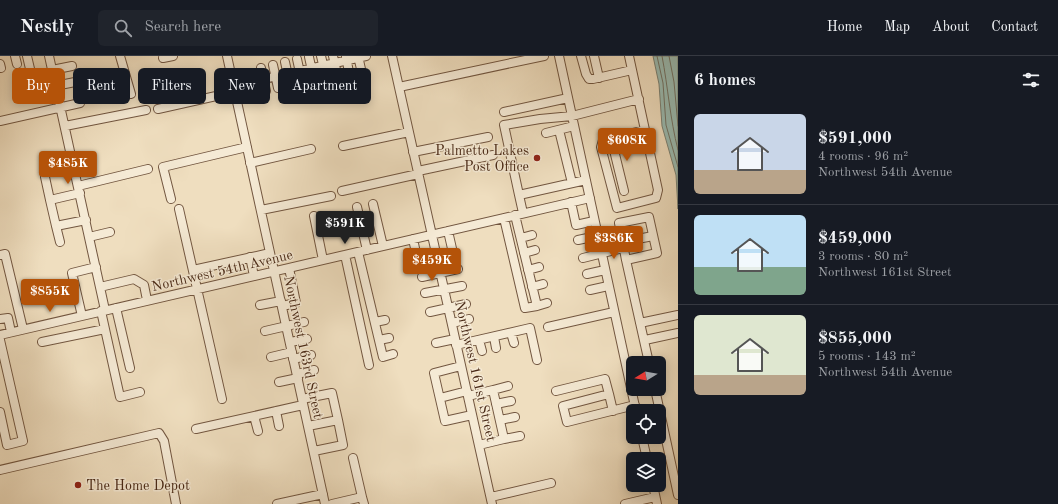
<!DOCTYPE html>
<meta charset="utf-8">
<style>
:root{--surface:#171b24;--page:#20242c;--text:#f1f3f6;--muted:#9ea1a6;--line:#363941;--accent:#b45309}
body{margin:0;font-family:"Old Standard TT",serif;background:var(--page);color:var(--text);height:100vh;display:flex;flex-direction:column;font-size:15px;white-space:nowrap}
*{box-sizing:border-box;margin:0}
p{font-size:13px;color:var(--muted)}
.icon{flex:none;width:22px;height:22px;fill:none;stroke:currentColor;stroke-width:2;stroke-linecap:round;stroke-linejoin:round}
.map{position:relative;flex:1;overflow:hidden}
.side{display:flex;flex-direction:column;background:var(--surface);width:380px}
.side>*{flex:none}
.top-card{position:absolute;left:12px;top:12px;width:380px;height:36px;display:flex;gap:8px}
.needle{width:26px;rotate:259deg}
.tools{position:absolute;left:626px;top:300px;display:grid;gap:8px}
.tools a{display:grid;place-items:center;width:40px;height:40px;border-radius:6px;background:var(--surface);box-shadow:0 2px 10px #0003;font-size:20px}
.price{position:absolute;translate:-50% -34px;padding:0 9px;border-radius:4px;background:var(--accent);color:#fff;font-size:13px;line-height:26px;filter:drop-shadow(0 1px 2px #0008)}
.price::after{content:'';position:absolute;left:50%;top:24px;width:12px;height:9px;margin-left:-6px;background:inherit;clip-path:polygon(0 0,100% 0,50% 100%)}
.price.on{background:#222;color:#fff}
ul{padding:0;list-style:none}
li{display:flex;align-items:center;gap:12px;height:100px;padding:0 16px}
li+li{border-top:1px solid var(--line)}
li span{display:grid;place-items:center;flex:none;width:112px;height:80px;border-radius:6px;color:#555}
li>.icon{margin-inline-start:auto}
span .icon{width:48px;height:48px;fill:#fffc;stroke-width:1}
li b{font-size:17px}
h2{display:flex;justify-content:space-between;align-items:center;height:48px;padding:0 16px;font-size:17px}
.pill{padding:0 14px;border-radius:6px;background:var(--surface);box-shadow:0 2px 10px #0003;font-size:14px;line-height:36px}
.pill.on{background:var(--accent);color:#fff}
header{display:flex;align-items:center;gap:24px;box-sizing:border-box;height:56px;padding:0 20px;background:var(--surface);border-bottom:1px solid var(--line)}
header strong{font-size:19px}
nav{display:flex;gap:22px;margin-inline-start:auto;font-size:14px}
.search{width:280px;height:36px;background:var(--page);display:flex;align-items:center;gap:10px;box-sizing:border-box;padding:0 14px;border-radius:6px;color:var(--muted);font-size:15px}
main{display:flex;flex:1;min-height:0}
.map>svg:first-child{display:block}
.water{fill:#9abcb3;stroke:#7a8174}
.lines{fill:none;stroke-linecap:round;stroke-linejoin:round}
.shore{stroke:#727264;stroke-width:1}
.minor-casing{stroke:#725640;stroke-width:10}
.minor{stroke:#f5ead5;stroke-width:8}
.poi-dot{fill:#8f2418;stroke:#f5ead5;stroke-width:1.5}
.labels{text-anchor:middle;stroke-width:3;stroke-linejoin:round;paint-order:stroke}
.poi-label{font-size:14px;fill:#492916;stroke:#f5ead5;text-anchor:end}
.street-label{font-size:14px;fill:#492916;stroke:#f5ead5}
</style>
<header>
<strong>Nestly</strong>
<div class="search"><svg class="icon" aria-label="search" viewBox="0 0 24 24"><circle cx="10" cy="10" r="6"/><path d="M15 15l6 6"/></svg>Search here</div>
<nav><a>Home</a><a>Map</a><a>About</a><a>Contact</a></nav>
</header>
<main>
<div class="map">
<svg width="678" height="448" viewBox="0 0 678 448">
<rect width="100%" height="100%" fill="#efdebf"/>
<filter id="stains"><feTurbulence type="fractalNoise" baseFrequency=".005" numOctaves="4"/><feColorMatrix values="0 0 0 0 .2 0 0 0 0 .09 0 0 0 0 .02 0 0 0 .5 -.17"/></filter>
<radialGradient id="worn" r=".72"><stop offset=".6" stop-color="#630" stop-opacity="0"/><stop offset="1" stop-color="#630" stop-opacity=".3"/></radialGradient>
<path class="water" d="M653,0H678V153L676,119L662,70L659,28Z"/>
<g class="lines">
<path class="shore" d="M657,0L663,27L666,69L678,111
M662,0C668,31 670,63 678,94
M669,0L674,26L678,70"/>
<g class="minor-casing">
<path id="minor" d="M15,0L17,8
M27,0L35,34L75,26
M49,0L105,254
M120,0L131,38
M227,0L325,448
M321,0L326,21
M333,0L337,18
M358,0L361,13
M392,0L492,448
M559,0L636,355
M581,0L586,18L589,23H593L632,14
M594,0L599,22
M629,0L658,134L656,142L617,152L601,91L603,84L645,74
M309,1L314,24
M346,1L349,16
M163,2L173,0
M297,3L302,26
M285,6L290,29
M0,8L1,12
M273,9L278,32
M261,12L266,35
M52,14L72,10
M233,30L366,0
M399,31L544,0
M158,53L234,36
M504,56L568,42
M0,65L80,47
M65,70L146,54
M559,74L572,127
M546,77L574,70
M611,82L624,135
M343,90L409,76
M413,96L488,81
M250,107L311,93
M418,115L493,99
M45,121L50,144
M78,130L148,113
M342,135L418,118
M80,137L50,144L56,170L86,164
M519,139L504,69L540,63L572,60L639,43
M171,143L163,111L247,91
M571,146L576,169L594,165
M373,148L383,190
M357,151L367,194
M179,153L222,343
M261,154L331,140
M523,157L519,139L586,124
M515,159L537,250L547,247
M314,160L323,204
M504,162L525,252L537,250
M56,170L60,186
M448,175L453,197
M89,181L110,176
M521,182L532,179
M413,183L418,206
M578,184L597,180
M622,186L653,180
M358,196L383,301L393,298
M524,197L535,194
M0,199L5,198L23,273
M345,199L369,309
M250,201L254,220
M583,202L623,192
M626,204L657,197L649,161L619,167L626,204L649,307
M193,214L270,197
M528,214L539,211
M587,218L605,214
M422,221L458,213
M100,231L134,223L144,229L147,244
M532,231L543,228
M590,234L608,230
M425,237L462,230
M260,249L281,245
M282,250L296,247L289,212
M116,252L130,312
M101,255L120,341L140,336
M430,256L466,248
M82,260L72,217L96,211
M0,263L8,262L11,276
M375,266L385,264
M452,267L469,263
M640,267L678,259
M548,271L614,256
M265,275L304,266
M511,277L514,287
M0,279L590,142
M494,281L496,292
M0,284L23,385L7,389L0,356
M379,284L389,282
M479,284L482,295
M645,284L678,277
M42,286L105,273
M290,286L307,283
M436,287L455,283
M456,289L530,272L537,304
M271,301L292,296
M293,303L311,299
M461,310L434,317L445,365L472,359
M297,318L314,314
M279,326L298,322
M655,333L678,439
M493,334L508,330
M556,335L605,323L609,338L563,350L567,366L635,349
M609,338L613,355
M468,340L493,334L504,383L479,389
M440,342L467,335
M302,343L332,337L338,364L308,370
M496,348L511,345
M276,355L279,370
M254,360L258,375
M500,364L515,361
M196,373L303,349
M642,381L647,403
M504,383L520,380
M314,395L343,389L338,364
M353,402L362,441
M0,414L159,377L164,385L176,448
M653,429L657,448
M491,441L551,427
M277,448L323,438
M332,448L362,441L364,448
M625,448L655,441"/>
</g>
<use href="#minor" class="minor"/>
</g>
<g class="poi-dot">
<circle cx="537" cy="102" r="4"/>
<circle cx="78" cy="429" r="4"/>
</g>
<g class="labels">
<g class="poi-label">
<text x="529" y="99">Palmetto Lakes<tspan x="529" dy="16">Post Office</tspan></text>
<text x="86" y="434" text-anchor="start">The Home Depot</text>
</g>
<g class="street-label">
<text transform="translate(222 214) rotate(-13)" y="5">Northwest 54th Avenue</text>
<text transform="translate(304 291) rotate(78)" y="5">Northwest 163rd Street</text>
<text transform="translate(476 315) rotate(77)" y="5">Northwest 161st Street</text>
</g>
</g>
<rect width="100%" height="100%" filter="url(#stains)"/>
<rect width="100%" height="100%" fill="url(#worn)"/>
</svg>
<div class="tools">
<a><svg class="needle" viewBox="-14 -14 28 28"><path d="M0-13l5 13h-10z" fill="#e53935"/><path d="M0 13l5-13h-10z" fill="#9ea1a6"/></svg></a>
<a><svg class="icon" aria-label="locate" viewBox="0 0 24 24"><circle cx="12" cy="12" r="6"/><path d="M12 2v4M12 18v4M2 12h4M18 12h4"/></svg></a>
<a><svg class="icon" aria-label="layers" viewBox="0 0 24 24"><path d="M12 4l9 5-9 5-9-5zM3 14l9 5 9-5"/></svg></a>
</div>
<b class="price" style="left:627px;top:106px">$608K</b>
<b class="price" style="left:68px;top:129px">$485K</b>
<b class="price on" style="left:345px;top:189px">$591K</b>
<b class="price" style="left:614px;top:204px">$386K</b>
<b class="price" style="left:432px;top:226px">$459K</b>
<b class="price" style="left:50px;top:257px">$855K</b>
<div class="top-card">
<a class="pill on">Buy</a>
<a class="pill">Rent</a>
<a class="pill">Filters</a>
<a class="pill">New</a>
<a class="pill">Apartment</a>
</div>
</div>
<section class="side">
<h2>6 homes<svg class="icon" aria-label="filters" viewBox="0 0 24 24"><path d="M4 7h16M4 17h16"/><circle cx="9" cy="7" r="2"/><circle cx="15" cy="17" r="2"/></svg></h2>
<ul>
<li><span style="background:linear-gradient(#c9d6e8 70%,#b9a48a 0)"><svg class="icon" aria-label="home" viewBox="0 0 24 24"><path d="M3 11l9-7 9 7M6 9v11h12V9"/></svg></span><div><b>$591,000</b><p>4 rooms · 96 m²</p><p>Northwest 54th Avenue</p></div></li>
<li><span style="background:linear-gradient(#bfe0f5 65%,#7fa58c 0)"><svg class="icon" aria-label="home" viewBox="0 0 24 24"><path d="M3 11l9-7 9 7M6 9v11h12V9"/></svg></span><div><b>$459,000</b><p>3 rooms · 80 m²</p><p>Northwest 161st Street</p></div></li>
<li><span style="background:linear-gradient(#dfe7d0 75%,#b9a48a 0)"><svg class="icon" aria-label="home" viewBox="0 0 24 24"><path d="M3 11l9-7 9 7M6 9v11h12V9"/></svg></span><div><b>$855,000</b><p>5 rooms · 143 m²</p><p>Northwest 54th Avenue</p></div></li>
</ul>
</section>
</main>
